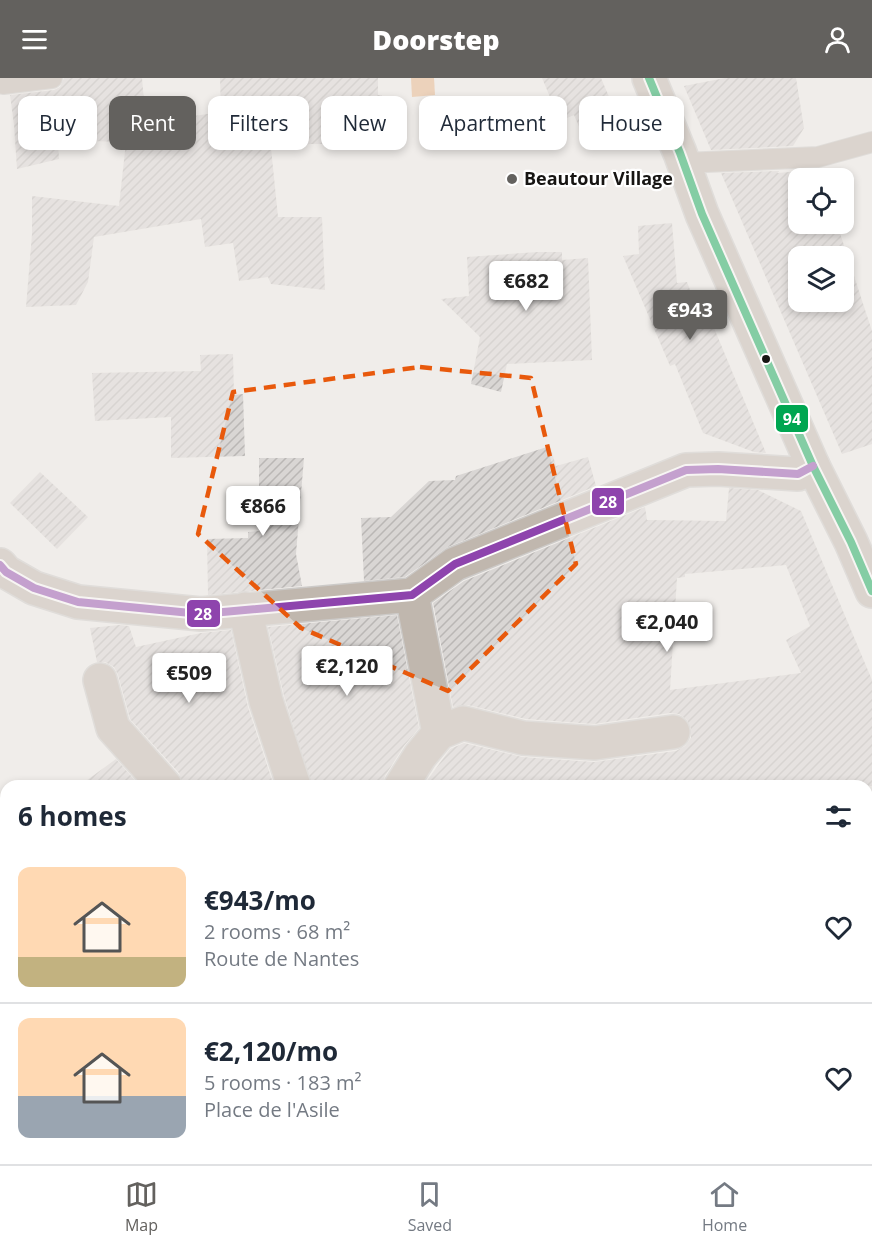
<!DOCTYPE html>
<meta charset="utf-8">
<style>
:root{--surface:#fff;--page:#f6f6f7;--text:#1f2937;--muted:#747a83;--line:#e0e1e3;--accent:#63615e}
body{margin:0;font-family:"Open Sans",sans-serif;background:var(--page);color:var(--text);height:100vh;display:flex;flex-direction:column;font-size:22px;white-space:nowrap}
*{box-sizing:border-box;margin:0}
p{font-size:20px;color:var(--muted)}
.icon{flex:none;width:33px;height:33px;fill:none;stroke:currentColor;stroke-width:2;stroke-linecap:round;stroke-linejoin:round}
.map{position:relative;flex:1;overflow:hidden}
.drawer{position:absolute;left:0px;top:702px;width:873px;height:384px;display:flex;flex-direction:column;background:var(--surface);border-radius:18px 18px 0 0;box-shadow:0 3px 9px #0003}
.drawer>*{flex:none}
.guide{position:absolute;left:18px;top:18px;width:837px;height:54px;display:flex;gap:12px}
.buttons{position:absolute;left:788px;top:90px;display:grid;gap:12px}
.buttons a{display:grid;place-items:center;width:66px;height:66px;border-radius:12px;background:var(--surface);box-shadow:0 3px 9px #0003;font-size:30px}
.price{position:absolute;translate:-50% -51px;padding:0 14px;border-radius:6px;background:#fff;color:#222;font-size:20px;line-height:39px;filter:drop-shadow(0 2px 3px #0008)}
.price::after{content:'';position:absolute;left:50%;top:36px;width:18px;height:14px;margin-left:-9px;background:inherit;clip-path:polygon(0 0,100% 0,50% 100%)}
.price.on{background:var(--accent);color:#fff}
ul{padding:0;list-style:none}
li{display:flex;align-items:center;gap:18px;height:150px;padding:0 18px}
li+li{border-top:2px solid var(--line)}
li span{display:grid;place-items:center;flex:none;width:168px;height:120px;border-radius:12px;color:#555}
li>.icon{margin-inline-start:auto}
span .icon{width:72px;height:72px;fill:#fffc;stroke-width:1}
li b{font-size:26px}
h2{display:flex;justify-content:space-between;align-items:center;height:72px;padding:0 18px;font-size:26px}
.tag{padding:0 21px;border-radius:12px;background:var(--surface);box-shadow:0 3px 9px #0003;font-size:21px;line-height:54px}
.tag.on{background:var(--accent);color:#fff}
header{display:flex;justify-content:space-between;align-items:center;height:78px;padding:0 18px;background:var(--accent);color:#fff;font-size:27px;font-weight:800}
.menu{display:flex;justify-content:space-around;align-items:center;height:84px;border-top:2px solid var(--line);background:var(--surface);font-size:16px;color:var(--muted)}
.menu a{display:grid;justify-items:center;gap:3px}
.menu .on{color:var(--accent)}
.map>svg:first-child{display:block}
.water{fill:#e6b283}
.building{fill:url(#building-hatch);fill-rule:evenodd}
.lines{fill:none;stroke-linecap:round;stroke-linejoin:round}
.service-casing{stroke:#cccac8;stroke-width:22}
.minor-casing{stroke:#cccac8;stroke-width:36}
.tertiary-casing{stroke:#cccac8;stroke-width:36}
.service{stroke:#c0b7ae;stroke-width:20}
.minor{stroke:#c0b7ae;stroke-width:33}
.tertiary{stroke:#c0b7ae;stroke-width:33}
.bus-1-casing{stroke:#fff;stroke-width:12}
.bus-2-casing{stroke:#fff;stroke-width:12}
.bus-1{stroke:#00a651;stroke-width:8}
.bus-2{stroke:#8e44ad;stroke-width:8}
.marked{fill:none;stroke:#e8590c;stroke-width:4.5;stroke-dasharray:12 8;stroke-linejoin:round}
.poi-dot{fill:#63615e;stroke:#fff;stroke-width:2}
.bus-dot{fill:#171513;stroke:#fff;stroke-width:2}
.labels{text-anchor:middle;stroke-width:4.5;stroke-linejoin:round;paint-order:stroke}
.poi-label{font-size:18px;font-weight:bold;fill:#171513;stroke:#fff;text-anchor:start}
.line-badge{stroke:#fff;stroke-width:2}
.badge-label{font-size:16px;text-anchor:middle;font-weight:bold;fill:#fff}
</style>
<header><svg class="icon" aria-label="menu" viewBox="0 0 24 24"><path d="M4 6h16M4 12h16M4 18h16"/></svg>Doorstep<svg class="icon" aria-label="person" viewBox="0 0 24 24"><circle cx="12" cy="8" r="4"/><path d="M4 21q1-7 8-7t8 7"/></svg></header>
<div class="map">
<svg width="872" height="1086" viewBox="0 0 872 1086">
<defs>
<pattern id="building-hatch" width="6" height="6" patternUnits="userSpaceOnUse" patternTransform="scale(1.5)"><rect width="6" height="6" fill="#d9d6d4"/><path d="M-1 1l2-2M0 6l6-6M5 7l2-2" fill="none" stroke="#bab7b5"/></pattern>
</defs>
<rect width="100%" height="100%" fill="#f0edea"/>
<path class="water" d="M411,0H434L435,17L412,19Z"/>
<path class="building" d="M64,0H142L146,45L221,34L220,0H378V17H382V28L403,27L404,66H310L271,70L278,139H322L325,212L271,206L268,199L239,203L233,165L205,169L201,141L94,159L88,204L76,227L26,229L32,156V118L119,128L126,64L89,63L58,66L59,81L17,91L14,47L10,17L54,12L60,9Z
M542,0H601L610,21L614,20L633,65H586L574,37L560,43Z
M725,0H796L804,50L793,68L711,72L684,8Z
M815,92L817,100H798V146H837L872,253V366L842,376L721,95L779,93L777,95ZM798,178H843V224H798Z
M672,145L677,205L687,204L692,217L702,221L766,375L754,374L703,355L675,286L670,288L623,178L639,176L638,148Z
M538,174H562V182L588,180L592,282L507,286L501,314L471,306L480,259L441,221L469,218L467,179Z
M233,276L234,317L243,316L245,378L171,380V339L95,343L92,295L201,293L200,277Z
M550,368L556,388L588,379L596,408L448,469L405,499L364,503L361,440L391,439L429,403L455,402L456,398Z
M259,380H304L296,476L302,508L208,517L207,461L248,460V454L259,453Z
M40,394L88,439L57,471L10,425Z
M729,410L758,412L801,433L872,602V708H423L450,671L464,665L522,679L594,684L676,673L685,668L691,660V651L687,642L679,636L670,635L594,646L526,641L468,627L453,629L433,525L464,503L645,429L647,442L726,443ZM786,487L810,548L786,562L801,595L670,612L677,500L685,499V496Z
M397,537L419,650L404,668L385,698L382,708H312L284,618L268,549Z
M119,547L129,548L136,569L201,555L231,552L248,629L274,708H183L179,695L130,641L118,597L114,589L105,584H97L90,550Z
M116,681L140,708H79Z"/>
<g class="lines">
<g class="service-casing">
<path id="service" d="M3,6L52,0
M683,85L818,79L872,64"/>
</g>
<g class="minor-casing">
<path id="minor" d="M0,487L6,494L34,510L78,524L201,536L412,517L455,486L686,392L718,391L798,396L813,388
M245,531L266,623L294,708
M100,602L113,650L165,708
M439,655L463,645L523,660L595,665L673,654
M401,708L420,678L439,655L412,517
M867,892L872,891
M405,1086L407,1080"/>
</g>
<g class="tertiary-casing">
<path id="tertiary" d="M649,0L680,75L702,136L813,388L851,464L872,513"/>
</g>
<use href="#service" class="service"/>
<use href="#minor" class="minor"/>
<use href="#tertiary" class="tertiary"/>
<g class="bus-1-casing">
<path id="bus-1" d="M649,0L680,75L702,136L813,388L851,464L872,513"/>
</g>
<g class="bus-2-casing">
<path id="bus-2" d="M0,487L6,494L34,510L78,524L201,536L412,517L455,486L686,392L718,391L798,396L813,388"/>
</g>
<use href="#bus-1" class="bus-1"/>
<use href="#bus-2" class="bus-2"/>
</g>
<path d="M0 0H872V1086H0ZM420,289L531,300L576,486L448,613L301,550L198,456L233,314Z" fill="#f0edea" fill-opacity=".55" fill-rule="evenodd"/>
<path class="marked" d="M420,289L531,300L576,486L448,613L301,550L198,456L233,314Z"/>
<circle class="poi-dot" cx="512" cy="101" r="6"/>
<circle class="bus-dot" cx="766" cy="281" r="5"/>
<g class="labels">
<g class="poi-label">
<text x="524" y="107">Beautour Village</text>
</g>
</g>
<g class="line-badge">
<rect x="775" y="326" width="34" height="29" rx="6" fill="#00a651"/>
<rect x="591" y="409" width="34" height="29" rx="6" fill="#8e44ad"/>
<rect x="186" y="521" width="35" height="29" rx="6" fill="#8e44ad"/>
</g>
<g class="badge-label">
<text x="792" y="347">94</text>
<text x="608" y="430">28</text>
<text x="203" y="542">28</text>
</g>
</svg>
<div class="buttons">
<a><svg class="icon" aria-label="locate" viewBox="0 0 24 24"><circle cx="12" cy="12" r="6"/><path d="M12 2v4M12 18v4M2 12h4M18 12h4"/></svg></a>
<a><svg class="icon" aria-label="layers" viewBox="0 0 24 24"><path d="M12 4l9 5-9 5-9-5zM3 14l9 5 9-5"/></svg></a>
</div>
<b class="price" style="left:526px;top:234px">€682</b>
<b class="price on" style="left:690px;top:263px">€943</b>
<b class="price" style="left:263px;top:459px">€866</b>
<b class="price" style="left:667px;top:575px">€2,040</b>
<b class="price" style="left:347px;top:619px">€2,120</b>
<b class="price" style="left:189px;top:626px">€509</b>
<div class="guide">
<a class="tag">Buy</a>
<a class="tag on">Rent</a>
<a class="tag">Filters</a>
<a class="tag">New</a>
<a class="tag">Apartment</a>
<a class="tag">House</a>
</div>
<section class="drawer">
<h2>6 homes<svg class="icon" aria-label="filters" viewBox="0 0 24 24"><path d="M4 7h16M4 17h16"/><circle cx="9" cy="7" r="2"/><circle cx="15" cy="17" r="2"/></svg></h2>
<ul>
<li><span style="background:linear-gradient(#ffd9b3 75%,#c2b280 0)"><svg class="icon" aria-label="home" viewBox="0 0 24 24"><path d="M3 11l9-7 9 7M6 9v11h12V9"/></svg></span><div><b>€943/mo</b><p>2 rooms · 68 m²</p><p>Route de Nantes</p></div><svg class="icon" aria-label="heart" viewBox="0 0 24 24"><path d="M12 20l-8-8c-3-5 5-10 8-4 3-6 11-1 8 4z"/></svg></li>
<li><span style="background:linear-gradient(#ffd9b3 65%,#9aa5b1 0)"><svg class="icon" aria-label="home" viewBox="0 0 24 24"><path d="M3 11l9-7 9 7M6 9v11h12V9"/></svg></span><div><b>€2,120/mo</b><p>5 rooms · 183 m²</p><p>Place de l'Asile</p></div><svg class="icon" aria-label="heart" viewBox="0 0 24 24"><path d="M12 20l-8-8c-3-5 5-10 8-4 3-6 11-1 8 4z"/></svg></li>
</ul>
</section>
</div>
<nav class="menu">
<a class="on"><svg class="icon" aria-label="map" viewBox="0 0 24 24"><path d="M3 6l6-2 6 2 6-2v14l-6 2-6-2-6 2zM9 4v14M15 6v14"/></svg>Map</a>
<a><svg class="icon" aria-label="saved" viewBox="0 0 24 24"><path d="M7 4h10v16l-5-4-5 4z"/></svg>Saved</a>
<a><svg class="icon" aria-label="home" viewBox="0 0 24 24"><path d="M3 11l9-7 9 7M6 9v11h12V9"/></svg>Home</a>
</nav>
